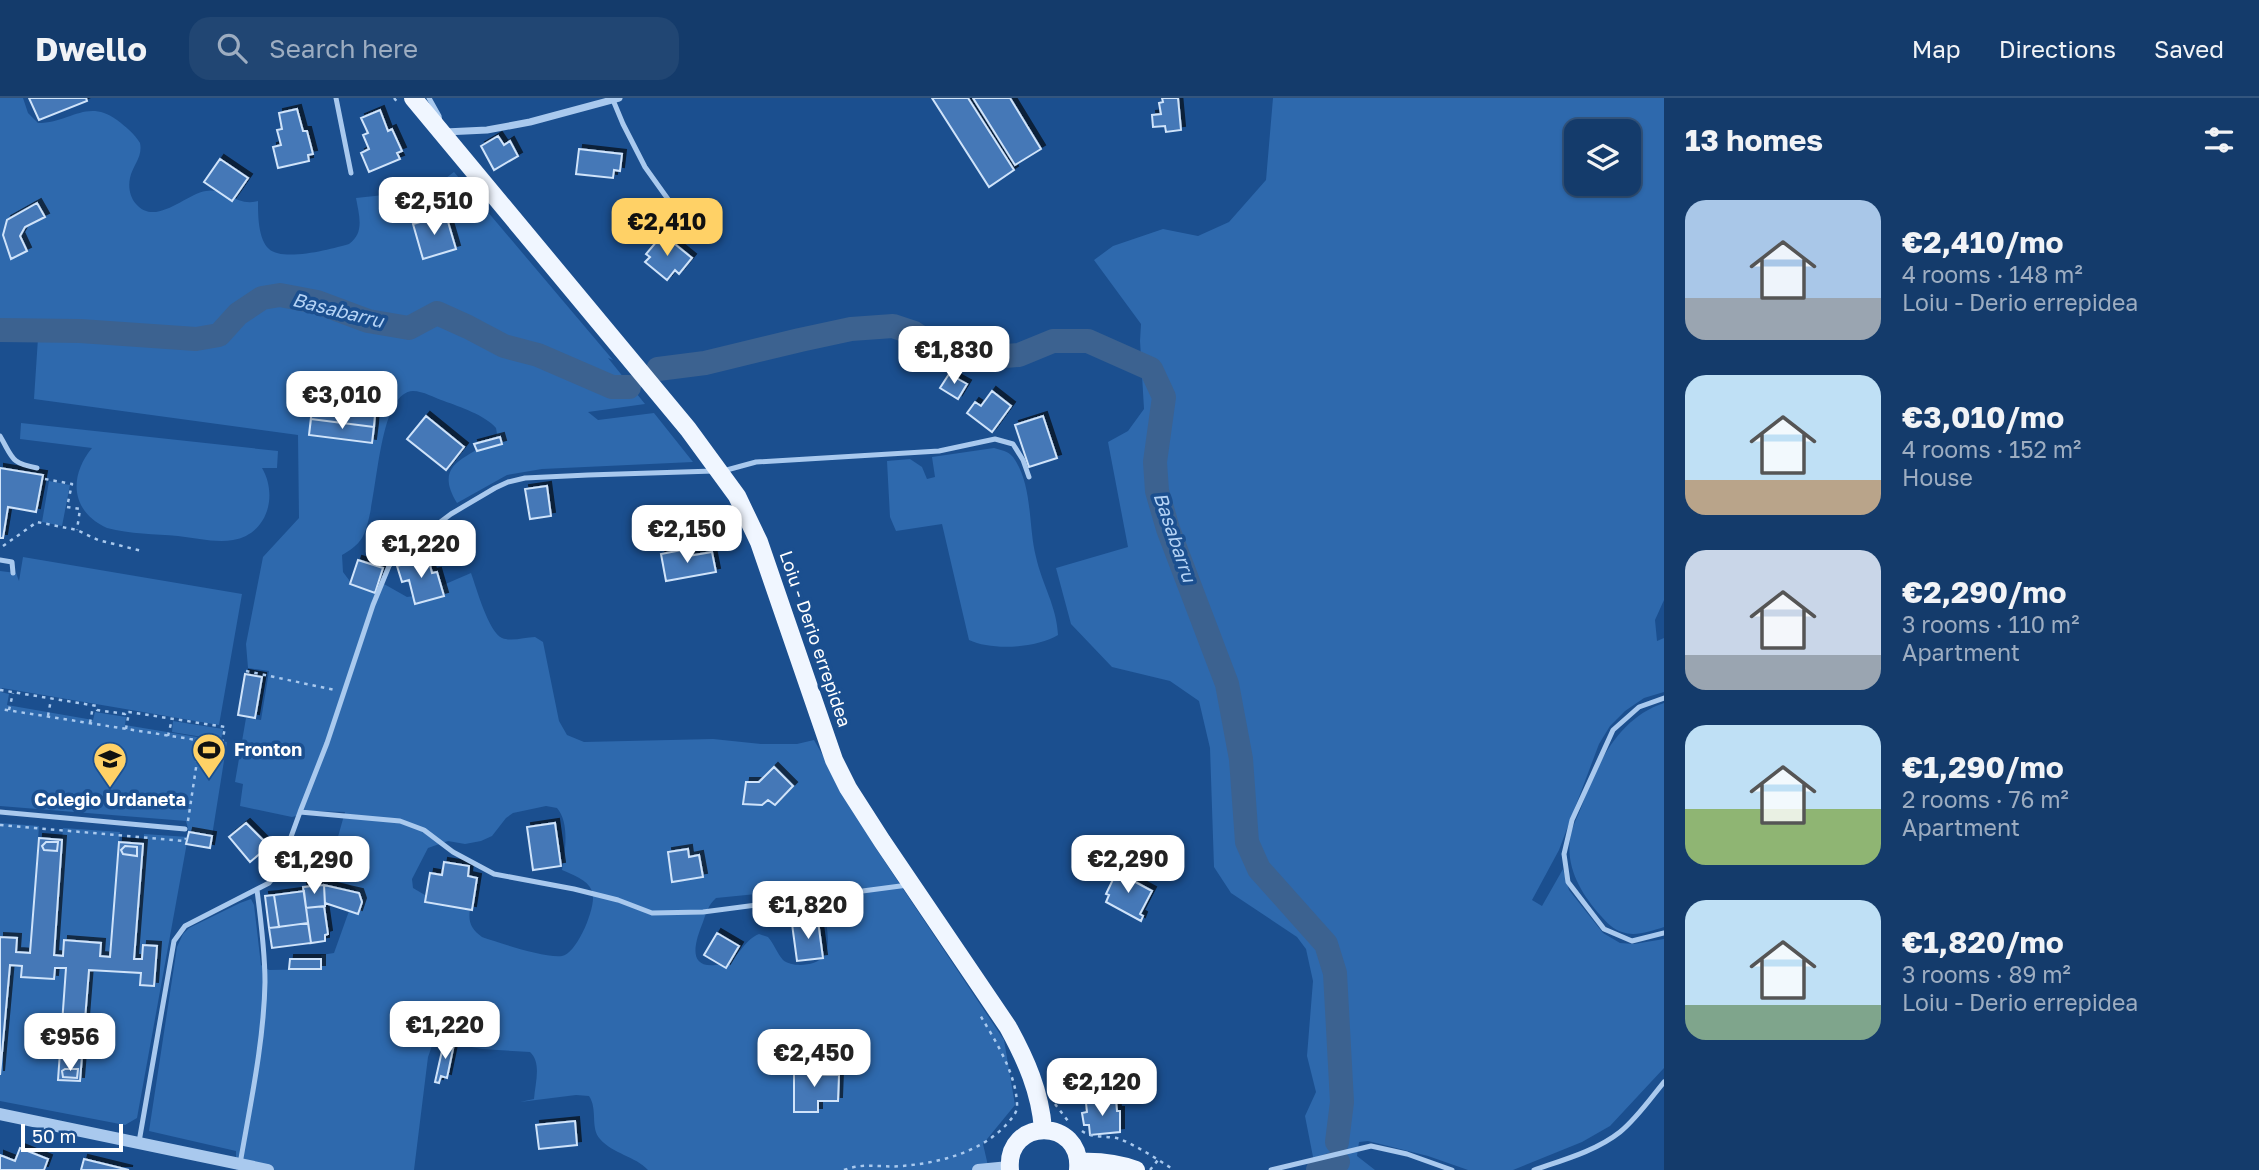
<!DOCTYPE html>
<meta charset="utf-8">
<style>
:root{--surface:#143b6b;--page:#214673;--text:#f1f3f6;--muted:#9dadc1;--line:#33557e;--accent:#ffd166}
body{margin:0;font-family:"Golos Text",sans-serif;background:var(--page);color:var(--text);height:100vh;display:flex;flex-direction:column;font-size:26px;white-space:nowrap}
*{box-sizing:border-box;margin:0}
p{font-size:23px;color:var(--muted)}
.icon{flex:none;width:38px;height:38px;fill:none;stroke:currentColor;stroke-width:2;stroke-linecap:round;stroke-linejoin:round}
.map{position:relative;flex:1;overflow:hidden}
.drawer{display:flex;flex-direction:column;background:var(--surface);width:595px}
.drawer>*{flex:none}
.fabs{position:absolute;left:1564px;top:21px;display:grid;gap:14px}
.fabs a{display:grid;place-items:center;width:77px;height:77px;border-radius:14px;background:var(--surface);box-shadow:0 2px 5px #0004,0 0 0 2px var(--line);font-size:35px}
.scale{position:absolute;left:21px;bottom:18px;width:102px;box-sizing:border-box;padding-left:7px;border:4px solid #fff;border-top:0;font-size:19px;line-height:24px;white-space:nowrap;color:#fff;-webkit-text-stroke:5px #1b4f8f;paint-order:stroke}
.price{position:absolute;translate:-50% -60px;padding:0 16px;border-radius:14px;background:#fff;color:#222;font-size:23px;line-height:46px;filter:drop-shadow(0 2px 4px #0008)}
.price::after{content:'';position:absolute;left:50%;top:42px;width:21px;height:16px;margin-left:-10px;background:inherit;clip-path:polygon(0 0,100% 0,50% 100%)}
.price.active{background:var(--accent);color:#111}
ul{padding:0;list-style:none}
li{display:flex;align-items:center;gap:21px;height:175px;padding:0 21px}
li span{display:grid;place-items:center;flex:none;width:196px;height:140px;border-radius:21px;color:#555}
li>.icon{margin-inline-start:auto}
span .icon{width:84px;height:84px;fill:#fffc;stroke-width:1}
li b{font-size:30px}
h2{display:flex;justify-content:space-between;align-items:center;height:84px;padding:0 21px;font-size:30px}
header{display:flex;align-items:center;gap:42px;box-sizing:border-box;height:98px;padding:0 35px;background:var(--surface);border-bottom:2px solid var(--line)}
header strong{font-size:33px}
nav{display:flex;gap:38px;margin-inline-start:auto;font-size:24px}
.search{width:490px;height:63px;background:var(--page);display:flex;align-items:center;gap:18px;box-sizing:border-box;padding:0 24px;border-radius:21px;color:var(--muted);font-size:26px}
main{display:flex;flex:1;min-height:0}
.map>svg:first-child{display:block}
.green{fill:#2e69ad;fill-rule:evenodd}
.lines{fill:none;stroke-linecap:round;stroke-linejoin:round}
.river{stroke:#3c6290;stroke-width:24}
.building{fill:#4478b7;stroke:#cfe3fa;stroke-width:2;filter:url(#shadow)}
.path{stroke:#a9c9ee;stroke-width:2.5;stroke-dasharray:3.5 5;stroke-linecap:butt}
.service{stroke:#a9c9ee;stroke-width:5}
.minor{stroke:#a9c9ee;stroke-width:7}
.tertiary{stroke:#a9c9ee;stroke-width:12}
.primary{stroke:#f0f6ff;stroke-width:18}
.labels{text-anchor:middle;stroke-width:7;stroke-linejoin:round;paint-order:stroke}
.street-label{font-size:18px;fill:#fff;stroke:#1b4f8f}
.poi-label{font-size:18px;font-weight:bold;fill:#fff;stroke:#1b4f8f;text-anchor:start}
.water-label{font-size:19px;font-style:italic;fill:#b5d3f5;stroke:#1b4f8f}
</style>
<header>
<strong>Dwello</strong>
<div class="search"><svg class="icon" aria-label="search" viewBox="0 0 24 24"><circle cx="10" cy="10" r="6"/><path d="M15 15l6 6"/></svg>Search here</div>
<nav><a>Map</a><a>Directions</a><a>Saved</a></nav>
</header>
<main>
<div class="map">
<svg width="1664" height="1072" viewBox="0 0 1664 1072">
<defs>
<filter id="shadow"><feDropShadow dx="4" dy="-4" stdDeviation="0" flood-color="#0009"/></filter>
</defs>
<rect width="100%" height="100%" fill="#1b4f8f"/>
<path class="green" d="M0,0H23L28,15L38,25C70,25 87,0 117,22C126,29 134,35 140,45C143,59 133,67 130,80C128,89 130,99 136,106C156,129 185,96 206,93C224,89 236,109 258,103C258,117 258,141 269,151C283,164 332,151 349,146C365,135 359,117 356,100L430,92L454,74L613,262L608,260L645,306L588,314L598,322L654,315L693,364L542,371L507,377L457,405C430,361 475,361 497,336L496,330C485,317 460,309 444,303C435,300 423,293 413,293C375,295 379,413 362,440C357,448 349,453 342,457L343,474L352,486L361,489L384,486L407,499L420,497L471,475C476,489 489,535 502,540C512,544 525,539 535,539L543,544L559,623L567,637L584,644L713,641L761,646H797L814,642L875,749L1004,942L1015,1007L983,1046L989,1072H648C635,1058 613,1056 600,1041C590,1030 598,1011 589,998L576,997L520,1004L534,1001C535,986 542,965 530,954L482,951L445,944L432,948L428,959L414,1072H236V1053L149,1033L177,849L183,836L189,830L240,805L251,801L254,807L261,867L269,872L321,871V857L334,855L349,813L358,816C368,789 348,785 326,781L345,714L315,713L292,719L240,708L243,686L235,684L246,620L261,622L269,573L248,570L246,546L263,459L299,420L298,337L34,301L38,240L0,242ZM546,708L557,710C570,725 565,754 562,772C573,777 587,781 592,793C598,806 577,856 562,858C543,860 500,845 482,839C471,831 468,824 470,811L430,800L413,790L412,781L428,750L448,743L465,746L481,743L492,738L506,720L513,715ZM786,793C795,793 806,791 813,796C825,804 833,847 824,858C816,868 793,870 783,862C777,855 774,846 768,839L759,836C743,842 738,863 722,866C685,874 695,844 703,824C706,815 709,806 716,800Z
M1273,0H1664V502L1655,522L1657,543L1664,540V594L1644,600L1625,613L1610,628L1599,646L1559,752L1532,802L1542,808L1563,771L1569,792L1603,835L1620,845L1634,846L1664,841V970L1610,1028L1582,1044L1513,1072H1468L1428,1058L1368,1043L1359,1044L1357,1058L1375,1072H1318L1314,1064L1305,1018L1316,994L1307,958L1313,883L1306,851L1297,839L1231,795L1214,769L1210,650L1199,603L1170,583L1112,569L1071,526L1056,470L1128,449L1108,344L1128,333L1144,311L1140,243L1141,226L1094,162L1113,148L1163,131L1198,138L1229,124L1266,82ZM1577,33H1629V86H1577Z
M21,325L278,353L277,370H262C278,397 268,436 233,442C216,445 196,440 178,438C155,436 130,436 107,430C70,413 69,378 92,350L20,341Z
M994,350C1001,352 1008,353 1013,359C1033,386 1028,428 1036,459C1042,486 1057,509 1058,537C1037,550 992,553 969,542L942,426L896,433L890,419L887,363L910,361L922,369L927,381L935,379L932,359Z
M49,383L70,387L62,428L42,424Z
M23,459L242,496L219,627L2,590L1,594L9,596L7,607L93,622L95,614L126,619L125,627L227,644L212,738L189,734L186,723L0,708V473L16,475L19,483Z
M1664,605V829C1651,833 1635,839 1622,834C1614,832 1606,824 1601,818C1582,797 1566,771 1570,741C1571,731 1577,720 1581,710C1596,667 1618,620 1664,605Z
M173,623L223,631L221,642L172,634Z
M0,725L39,728L30,855L16,854L17,840L0,839Z
M63,730L120,734L110,859L100,858V845L65,842L63,858L54,857Z
M144,736L188,739L137,1020L125,1027L0,1003V877L10,867L22,868L21,879L54,881L55,870H66L88,884L89,872L141,875L140,887L154,888L157,848L143,847L142,861H134Z"/>
<g class="lines">
<path class="river" d="M0,232L80,233L196,241L219,237L238,216L262,200L280,197L317,204L368,223L409,230L437,215L468,229L504,248L538,257L612,289H629
M658,271L705,265L800,242L851,231L893,228L914,235L937,250L961,256L994,259L1019,257L1053,243H1088L1151,271L1164,299L1155,364L1157,393L1168,431L1227,586L1241,661L1247,744L1259,771L1326,846L1335,875L1342,1004L1337,1044
M1318,1072L1338,1064"/>
</g>
<path class="building" d="M29,0H86L87,3L39,22Z
M932,0H968L1014,72L989,89Z
M973,0H1010L1041,51L1015,67Z
M1162,0H1178L1181,32L1166,34L1165,28L1153,29L1152,17L1161,16L1159,5L1163,4Z
M297,11L303,33H307L313,56L308,57L309,63L278,70L273,49L281,47L277,32L282,31L279,15Z
M380,12L388,33L392,31L402,53L397,55L400,61L369,74L361,55L369,51L363,37L368,35L361,20Z
M498,38L504,47L510,43L518,58L494,72L481,48Z
M579,51L622,56L620,73L614,72L613,80L576,76Z
M220,61L248,80L232,103L204,84Z
M462,98L466,117L448,120L445,100Z
M37,105L45,119L25,129L20,138L27,153L11,161L3,137L7,122Z
M446,117L456,151L423,161L413,126Z
M665,138L692,160L679,176L675,172L667,182L645,164L650,159L646,156L657,143L659,145Z
M949,276L967,286L958,301L940,290Z
M314,293L377,301L372,345L309,337Z
M314,293L377,301L375,316L312,308Z
M992,293L1011,308L992,334L967,315L975,304L981,308Z
M312,308L375,316L374,329L311,321Z
M426,318L464,349L446,372L407,341Z
M1043,318L1057,360L1029,369L1015,327Z
M311,321L374,329L372,345L309,337Z
M500,339L502,346L477,353L474,346Z
M0,370L43,377L36,414L8,409L3,440H0Z
M547,388L551,418L530,421L525,391Z
M687,451L688,458L712,454L716,474L666,483L661,456Z
M428,459L432,475L437,474L444,498L415,506L409,482L402,484L397,468Z
M358,462L383,470L375,495L350,486Z
M245,576L262,579L255,620L238,617Z
M774,669L793,688L775,707L768,702L762,707L743,706L746,684H759Z
M246,725L269,748L250,764L229,739Z
M555,725L561,768L533,772L527,729Z
M189,734L212,738L210,750L186,746Z
M39,740L62,742L54,857L63,858L64,842L101,845L100,858L110,859L119,744L143,746L134,861H142L143,847L157,848L154,888L140,887L141,875L89,872L80,983L58,982L66,870H55L54,881L21,879L22,868L10,867L0,977V839L17,840L16,854L30,855Z
M46,744H58L57,753L44,752L42,748Z
M125,748L137,749V758L123,756L121,752Z
M688,751L689,759L699,757L703,779L672,784L668,754Z
M444,764L469,768L468,778L477,780L472,812L425,804L430,775L442,777Z
M1119,769L1131,775L1128,780L1152,793L1140,816L1143,818L1141,823L1106,804L1109,797L1106,796Z
M324,787L325,808L306,810L303,789Z
M324,787L359,795L362,804L358,816L325,805Z
M304,793L308,825L279,829L274,797Z
M274,797L279,829L269,830L265,798Z
M324,808L328,836L325,837V843L311,845L306,810Z
M818,823L823,860L797,863L792,826Z
M308,825L311,845L272,850L269,830Z
M717,835L739,848L726,870L704,857Z
M290,861H321V871H289Z
M444,944L454,946L447,980L441,978L439,985L435,984Z
M794,970L820,971V977H839L838,1003H818V1014H794Z
M65,971H78L77,980L63,979L62,973Z
M1116,1002L1117,1013H1120V1034L1090,1037L1089,1027H1084L1082,1015L1087,1014L1086,1005Z
M575,1023L577,1047L539,1051L536,1027Z
M20,1050L48,1061L44,1072H0V1057L15,1063Z
M84,1061L129,1072H81Z"/>
<g class="lines">
<path class="path" d="M394,0L399,6
M45,381L72,386L67,409L80,411L77,432
M3,448L37,424L77,432L98,442L142,453
M246,573L335,592
M0,592L97,608V612L125,616V614H129L225,629L222,646L0,611
M9,612L13,595
M48,618L51,601
M90,625L93,608
M126,631L129,614
M168,638L172,621
M188,723L200,643
M0,727L185,743L186,740
M1055,1006L1068,1023
M1082,1033C1092,1041 1108,1037 1120,1041C1139,1049 1157,1061 1174,1072
M844,1072C865,1064 882,1070 902,1068C938,1065 979,1055 1005,1028C1011,1021 1018,1015 1017,1006C1016,975 995,942 980,917
M1150,1072L1158,1062"/>
<path class="service" d="M336,0L351,75
M429,0L439,18L440,24
M613,2L623,26L645,69L675,111L685,116
M0,338C13,360 10,365 37,370
M723,373L756,364L939,353L995,341L1013,346L1023,362L1029,379
M0,462L12,464L13,475
M1664,600L1639,609L1613,632L1572,722L1564,756L1568,784L1604,831L1632,843L1664,835
M0,714L185,731
M300,714L400,723L424,732L453,754L494,776L574,791L618,802L652,815L703,814L908,787
M139,1044L174,843L185,828L269,785L279,772L300,714L327,645L373,507L389,468L399,455L451,416L495,390L508,384L525,380L588,377L714,373
M240,1066C250,1008 264,943 265,884C265,853 261,823 257,792
M1271,1072L1371,1048L1407,1056L1452,1072
M1534,1072C1563,1062 1596,1053 1620,1034C1637,1020 1650,1001 1664,984"/>
<path class="minor" d="M445,34L487,32L530,24L619,0"/>
<path class="tertiary" d="M0,1016L268,1072
M978,1072L1009,1069"/>
<path class="primary" d="M413,0L688,331L737,398L759,444L834,662L848,690L882,743L1008,929C1026,962 1040,993 1043,1031
M1079,1064C1099,1063 1117,1065 1136,1072
M1010,1072C1005,1019 1083,1019 1078,1072"/>
</g>
<defs>
<g id="stadium-pin" transform="scale(1.75)"><path d="M0 17L-7.5 6A9.5 9.5 0 1 1 7.5 6Z" fill="#ffd166" stroke="#1b4f8f"/><path d="M0-5a6.5 5 0 1 0 0 10a6.5 5 0 1 0 0-10ZM-3.5-1.8h7v3.6h-7Z" fill="#111"/></g>
<g id="school-pin" transform="scale(1.75)"><path d="M0 17L-7.5 6A9.5 9.5 0 1 1 7.5 6Z" fill="#ffd166" stroke="#1b4f8f"/><path d="M0-5L7-2L0 1L-7-2ZM-4 1L0 2.5L4 1V4Q0 6-4 4Z" fill="#111"/></g>
</defs>
<g fill-rule="evenodd">
<use href="#stadium-pin" x="209" y="652"/>
<use href="#school-pin" x="110" y="661"/>
</g>
<g class="labels">
<g class="street-label">
<text transform="translate(815 541) rotate(71)" y="6">Loiu - Derio errepidea</text>
</g>
<g class="poi-label">
<text x="234" y="658">Fronton</text>
<text x="110" y="708" text-anchor="middle">Colegio Urdaneta</text>
</g>
<g class="water-label">
<text transform="translate(338 212) rotate(14)" y="7">Basabarru</text>
<text transform="translate(1175 439) rotate(71)" y="7">Basabarru</text>
</g>
</g>
</svg>
<div class="fabs">
<a><svg class="icon" aria-label="layers" viewBox="0 0 24 24"><path d="M12 4l9 5-9 5-9-5zM3 14l9 5 9-5"/></svg></a>
</div>
<div class="scale">50 m</div>
<b class="price" style="left:434px;top:139px">€2,510</b>
<b class="price active" style="left:667px;top:160px">€2,410</b>
<b class="price" style="left:954px;top:288px">€1,830</b>
<b class="price" style="left:342px;top:333px">€3,010</b>
<b class="price" style="left:687px;top:467px">€2,150</b>
<b class="price" style="left:421px;top:482px">€1,220</b>
<b class="price" style="left:1128px;top:797px">€2,290</b>
<b class="price" style="left:314px;top:798px">€1,290</b>
<b class="price" style="left:808px;top:843px">€1,820</b>
<b class="price" style="left:445px;top:963px">€1,220</b>
<b class="price" style="left:70px;top:975px">€956</b>
<b class="price" style="left:814px;top:991px">€2,450</b>
<b class="price" style="left:1102px;top:1020px">€2,120</b>
</div>
<section class="drawer">
<h2>13 homes<svg class="icon" aria-label="filters" viewBox="0 0 24 24"><path d="M4 7h16M4 17h16"/><circle cx="9" cy="7" r="2"/><circle cx="15" cy="17" r="2"/></svg></h2>
<ul>
<li><span style="background:linear-gradient(#a9c7e8 70%,#9aa5b1 0)"><svg class="icon" aria-label="home" viewBox="0 0 24 24"><path d="M3 11l9-7 9 7M6 9v11h12V9"/></svg></span><div><b>€2,410/mo</b><p>4 rooms · 148 m²</p><p>Loiu - Derio errepidea</p></div></li>
<li><span style="background:linear-gradient(#bfe0f5 75%,#b9a48a 0)"><svg class="icon" aria-label="home" viewBox="0 0 24 24"><path d="M3 11l9-7 9 7M6 9v11h12V9"/></svg></span><div><b>€3,010/mo</b><p>4 rooms · 152 m²</p><p>House</p></div></li>
<li><span style="background:linear-gradient(#c9d6e8 75%,#9aa5b1 0)"><svg class="icon" aria-label="home" viewBox="0 0 24 24"><path d="M3 11l9-7 9 7M6 9v11h12V9"/></svg></span><div><b>€2,290/mo</b><p>3 rooms · 110 m²</p><p>Apartment</p></div></li>
<li><span style="background:linear-gradient(#bfe0f5 60%,#8fb573 0)"><svg class="icon" aria-label="home" viewBox="0 0 24 24"><path d="M3 11l9-7 9 7M6 9v11h12V9"/></svg></span><div><b>€1,290/mo</b><p>2 rooms · 76 m²</p><p>Apartment</p></div></li>
<li><span style="background:linear-gradient(#bfe0f5 75%,#7fa58c 0)"><svg class="icon" aria-label="home" viewBox="0 0 24 24"><path d="M3 11l9-7 9 7M6 9v11h12V9"/></svg></span><div><b>€1,820/mo</b><p>3 rooms · 89 m²</p><p>Loiu - Derio errepidea</p></div></li>
</ul>
</section>
</main>
